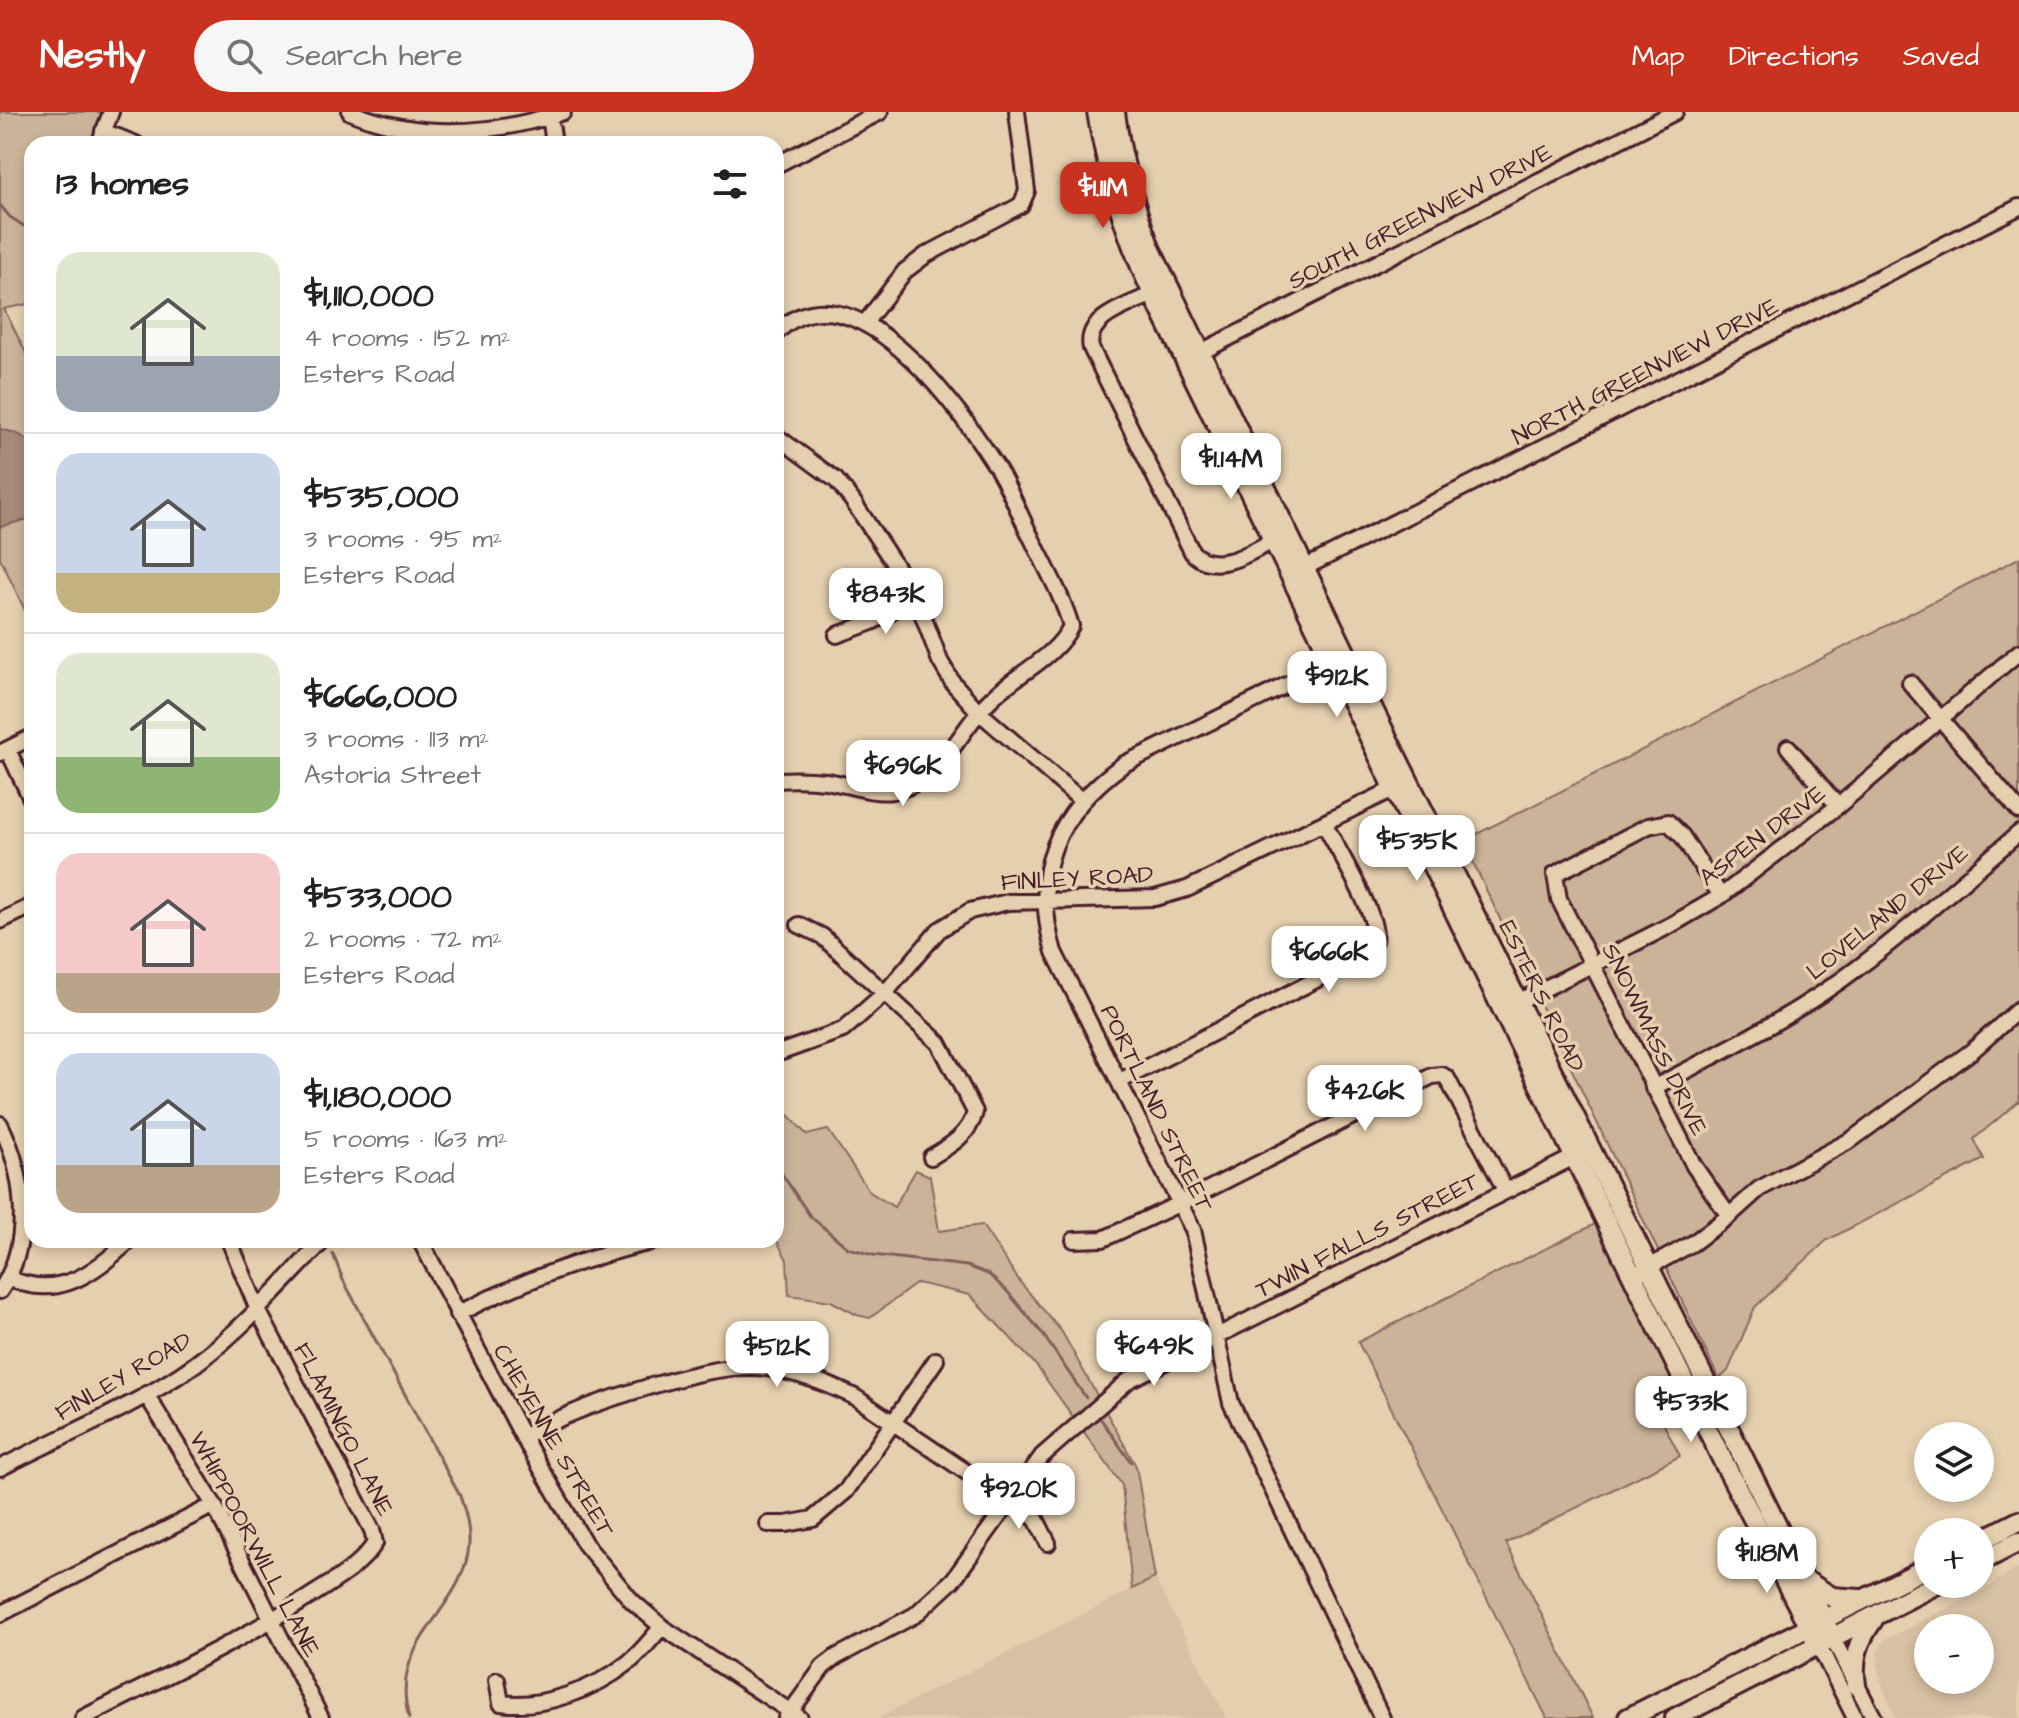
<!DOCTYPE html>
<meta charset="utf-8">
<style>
:root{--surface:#fff;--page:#f6f6f6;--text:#222;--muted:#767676;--line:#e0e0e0;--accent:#c8321e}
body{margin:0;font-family:"Architects Daughter",sans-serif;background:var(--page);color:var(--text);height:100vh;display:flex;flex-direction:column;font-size:30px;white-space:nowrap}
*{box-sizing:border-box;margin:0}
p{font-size:26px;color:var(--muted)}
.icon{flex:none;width:44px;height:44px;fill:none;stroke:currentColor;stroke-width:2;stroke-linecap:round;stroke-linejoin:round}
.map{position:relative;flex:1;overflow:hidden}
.sheet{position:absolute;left:24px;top:24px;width:760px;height:1112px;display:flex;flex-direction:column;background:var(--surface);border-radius:24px;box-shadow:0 4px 12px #0003}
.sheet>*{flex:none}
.buttons{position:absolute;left:1914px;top:1310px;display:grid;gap:16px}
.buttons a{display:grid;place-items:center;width:80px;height:80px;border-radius:50%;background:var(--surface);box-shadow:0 4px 12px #0003;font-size:40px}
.price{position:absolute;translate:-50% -68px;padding:0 18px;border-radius:16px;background:#fff;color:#222;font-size:26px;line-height:52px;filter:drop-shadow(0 2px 4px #0008)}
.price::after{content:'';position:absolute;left:50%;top:48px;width:24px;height:18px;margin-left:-12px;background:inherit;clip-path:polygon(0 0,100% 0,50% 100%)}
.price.on{background:var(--accent);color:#fff}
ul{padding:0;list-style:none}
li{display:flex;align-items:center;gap:24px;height:200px;padding:0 32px}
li+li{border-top:2px solid var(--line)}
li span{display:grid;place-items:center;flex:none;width:224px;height:160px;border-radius:24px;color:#555}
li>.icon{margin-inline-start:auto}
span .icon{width:96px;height:96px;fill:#fffc;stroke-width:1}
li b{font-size:34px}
h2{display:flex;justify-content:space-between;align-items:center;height:96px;padding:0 32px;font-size:34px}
header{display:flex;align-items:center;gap:48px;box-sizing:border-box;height:112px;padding:0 40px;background:var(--accent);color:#fff}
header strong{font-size:38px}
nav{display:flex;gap:44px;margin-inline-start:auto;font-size:28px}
.search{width:560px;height:72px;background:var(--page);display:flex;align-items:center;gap:20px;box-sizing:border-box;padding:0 28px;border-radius:44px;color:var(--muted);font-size:30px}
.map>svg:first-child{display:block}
.built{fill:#d7c0a3;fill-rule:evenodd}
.green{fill:#cbb399;stroke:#8a6962;stroke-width:2}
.water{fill:#a8897a;stroke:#825f5a;stroke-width:2}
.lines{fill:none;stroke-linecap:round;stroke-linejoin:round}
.stream{stroke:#825f5a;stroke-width:3}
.minor-casing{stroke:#4a1f2b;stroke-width:20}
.major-casing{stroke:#4a1f2b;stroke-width:24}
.minor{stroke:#e4cfae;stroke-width:14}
.major{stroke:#e4cfae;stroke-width:18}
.labels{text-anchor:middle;stroke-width:7;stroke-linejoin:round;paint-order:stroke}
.street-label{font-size:24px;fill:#4a1f2b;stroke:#e4cfae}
</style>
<header>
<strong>Nestly</strong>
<div class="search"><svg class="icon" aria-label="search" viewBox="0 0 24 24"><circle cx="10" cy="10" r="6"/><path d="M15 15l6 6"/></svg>Search here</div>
<nav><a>Map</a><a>Directions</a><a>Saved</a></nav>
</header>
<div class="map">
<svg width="2019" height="1606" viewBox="0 0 2019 1606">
<rect width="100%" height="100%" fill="#e4cfae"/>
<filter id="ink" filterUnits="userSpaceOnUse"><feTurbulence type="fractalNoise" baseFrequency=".0125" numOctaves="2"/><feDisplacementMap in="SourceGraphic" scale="16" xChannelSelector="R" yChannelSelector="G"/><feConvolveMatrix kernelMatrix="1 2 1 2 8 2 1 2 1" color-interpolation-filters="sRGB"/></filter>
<g filter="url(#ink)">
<path class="built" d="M2019,1456V1606H1897L1885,1581L1878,1559V1539L1884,1528L1991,1474L1996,1469ZM1928,1516H1980V1568H1928Z
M1155,1466L1226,1606H880L882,1604Z"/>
<path class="green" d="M0,0H102L90,32H32V191L4,197L32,253V513L0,446Z
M2019,446V989L1974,1027L1984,1047L1827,1128L1755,1195L1728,1259L1719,1267L1463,729Z
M776,963L788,1003L807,1023L828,1018L870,1080L894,1095L916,1058L930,1064L939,1119L982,1113L1020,1170L1062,1220L1136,1354L1155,1466L1132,1477L1122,1373L1035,1252L970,1183L917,1171L870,1206L857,1203L831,1189L789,1183L787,1148L776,1127Z
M1599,1110L1691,1294L1662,1309L1680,1344L1506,1431L1593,1606H1547L1358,1230Z"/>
<path class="water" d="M0,317L16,321L32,330V406L0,415Z"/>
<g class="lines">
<path class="stream" d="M0,93L10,105L32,119
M776,1053L810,1104L848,1136L873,1143L967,1154L988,1162L1006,1178L1042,1221L1086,1286
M333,1142L343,1168L460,1384C465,1399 470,1415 469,1432C465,1499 387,1527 409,1606
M1100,1306L1131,1350"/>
<g class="minor-casing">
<path id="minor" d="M350,0C419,28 493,23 563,0
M550,4L554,32
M103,19L136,32
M99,32L111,0
M776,53L880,0
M1153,182C1130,193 1084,205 1091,236L1192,440C1215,466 1255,438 1279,425
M865,211L905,159L926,143L1021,93L1027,79L1017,0
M776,221C852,144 960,298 996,354C1010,376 1019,402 1031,425C1045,454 1062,483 1071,514C1055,547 1015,562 990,588C966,611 953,643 926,664C917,671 904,677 893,679C870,682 848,672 826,669C809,667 793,667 776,668
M1193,244L1675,0
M776,324L836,368L852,388L916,485L940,549L953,571L979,600L1081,688
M1298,459L2019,95
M837,523L872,510L916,485
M1340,547L1124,652C1057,700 1030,758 1054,840L1193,1118L1231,1291L1382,1606
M1910,571L2019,699
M1788,635L1838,694
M8,638L32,689
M0,641L32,625
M1721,784L1682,724L1668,710L1648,714L1555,762L1559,787L1694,1054L1729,1104
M0,809L32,794
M799,813L822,824L939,931L975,1000C970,1022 950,1034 931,1045
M1510,894L1671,813L1721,784L1838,694L2019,540
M776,942L843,918L886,880L939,818L970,799L1008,790L1155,786L1187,777L1404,672
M1120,969L1362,844C1368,838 1375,832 1375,823C1375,798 1336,735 1324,711
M1653,976C1723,939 1795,904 1859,855C1914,814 1966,766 2019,721
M0,1012C25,1062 33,1131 0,1179
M420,1128L523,1325L585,1432L632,1489L662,1515L800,1606
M1074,1128L1103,1127L1181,1091L1432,964L1442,963L1447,966L1505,1078
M1640,1160L1693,1131L1729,1104L1759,1077L1851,1028L1972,939L2019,897
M9,1166C58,1189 94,1161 130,1128
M457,1202C522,1169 588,1144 660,1128
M146,1282L214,1393L321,1606
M523,1325C566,1301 602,1289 648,1275C683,1265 719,1254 756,1255C791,1257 824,1270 855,1285L1036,1407L1048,1431
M0,1356C58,1326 127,1298 181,1262C236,1226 278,1175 324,1128
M768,1412H786L813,1407L846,1379L936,1248
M0,1502L214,1393
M1833,1527L1874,1606
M1819,1534L1855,1606
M497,1568L501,1591C543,1597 595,1577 628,1551C641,1541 651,1527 662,1515
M83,1606C159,1567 237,1531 309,1485C332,1470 360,1455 375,1431L372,1418L258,1198L229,1128
M786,1606L823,1555L836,1545L915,1503L953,1468L1042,1344L1129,1268L1582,1041"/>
</g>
<g class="major-casing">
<path id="major" d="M1097,0C1108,64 1125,123 1153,182L1721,1345L1819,1534
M1115,0C1121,48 1133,91 1150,136L1362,575L1833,1527
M1980,1429L2019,1409
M1980,1450L2019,1430
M1803,1467L1832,1485L1860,1487
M1856,1573C1852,1547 1858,1529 1873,1508
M1628,1606L1928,1455
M1675,1606L1937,1472"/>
</g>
<use href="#minor" class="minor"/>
<use href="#major" class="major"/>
</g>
</g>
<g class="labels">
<g class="street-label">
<text transform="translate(1420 104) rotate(-27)" y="8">SOUTH GREENVIEW DRIVE</text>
<text transform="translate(1645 259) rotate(-27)" y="8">NORTH GREENVIEW DRIVE</text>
<text transform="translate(1762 723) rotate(-37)" y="8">ASPEN DRIVE</text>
<text transform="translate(1077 766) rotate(-3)" y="8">FINLEY ROAD</text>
<text transform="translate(1887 800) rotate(-39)" y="8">LOVELAND DRIVE</text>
<text transform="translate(1542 884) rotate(64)" y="8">ESTERS ROAD</text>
<text transform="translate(1655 927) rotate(64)" y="8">SNOWMASS DRIVE</text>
<text transform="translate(1157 996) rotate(64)" y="8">PORTLAND STREET</text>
<text transform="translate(1367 1123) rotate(-27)" y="8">TWIN FALLS STREET</text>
<text transform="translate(123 1264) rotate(-30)" y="8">FINLEY ROAD</text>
<text transform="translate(344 1317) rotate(63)" y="8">FLAMINGO LANE</text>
<text transform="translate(554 1328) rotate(60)" y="8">CHEYENNE STREET</text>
<text transform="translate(255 1432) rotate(62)" y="8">WHIPPOORWILL LANE</text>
</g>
</g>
</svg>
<div class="buttons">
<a><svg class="icon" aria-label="layers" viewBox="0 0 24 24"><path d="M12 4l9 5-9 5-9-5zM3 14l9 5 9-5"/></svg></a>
<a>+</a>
<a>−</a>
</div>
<b class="price on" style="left:1103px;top:118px">$1.11M</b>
<b class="price" style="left:1231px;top:389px">$1.14M</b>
<b class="price" style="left:886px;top:524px">$843K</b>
<b class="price" style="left:1337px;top:607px">$912K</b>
<b class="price" style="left:903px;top:696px">$696K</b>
<b class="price" style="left:1417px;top:771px">$535K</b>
<b class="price" style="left:1329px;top:882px">$666K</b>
<b class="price" style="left:1365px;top:1021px">$426K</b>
<b class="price" style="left:1154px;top:1276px">$649K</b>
<b class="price" style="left:777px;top:1277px">$512K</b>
<b class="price" style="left:1691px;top:1332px">$533K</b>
<b class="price" style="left:1019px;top:1419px">$920K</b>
<b class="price" style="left:1767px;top:1483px">$1.18M</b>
<section class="sheet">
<h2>13 homes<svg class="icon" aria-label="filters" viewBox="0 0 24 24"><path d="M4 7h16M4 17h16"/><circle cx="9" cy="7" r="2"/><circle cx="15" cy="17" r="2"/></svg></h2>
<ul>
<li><span style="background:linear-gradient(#dfe7d0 65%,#9aa5b1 0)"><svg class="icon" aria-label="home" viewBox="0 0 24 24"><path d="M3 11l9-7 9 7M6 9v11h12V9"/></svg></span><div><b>$1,110,000</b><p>4 rooms · 152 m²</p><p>Esters Road</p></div></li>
<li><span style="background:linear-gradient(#c9d6e8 75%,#c2b280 0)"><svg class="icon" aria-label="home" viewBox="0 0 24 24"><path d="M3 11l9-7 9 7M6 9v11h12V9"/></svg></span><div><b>$535,000</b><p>3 rooms · 95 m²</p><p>Esters Road</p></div></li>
<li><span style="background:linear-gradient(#dfe7d0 65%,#8fb573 0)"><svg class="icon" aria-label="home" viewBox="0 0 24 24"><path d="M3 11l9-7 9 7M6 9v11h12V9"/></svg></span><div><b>$666,000</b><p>3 rooms · 113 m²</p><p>Astoria Street</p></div></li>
<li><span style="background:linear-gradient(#f6c9c9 75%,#b9a48a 0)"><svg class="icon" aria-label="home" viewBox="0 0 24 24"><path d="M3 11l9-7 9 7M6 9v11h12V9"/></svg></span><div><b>$533,000</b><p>2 rooms · 72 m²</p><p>Esters Road</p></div></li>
<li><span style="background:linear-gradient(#c9d6e8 70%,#b9a48a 0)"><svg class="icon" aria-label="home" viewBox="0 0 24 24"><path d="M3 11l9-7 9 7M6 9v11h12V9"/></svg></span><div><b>$1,180,000</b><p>5 rooms · 163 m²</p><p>Esters Road</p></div></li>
</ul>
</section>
</div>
